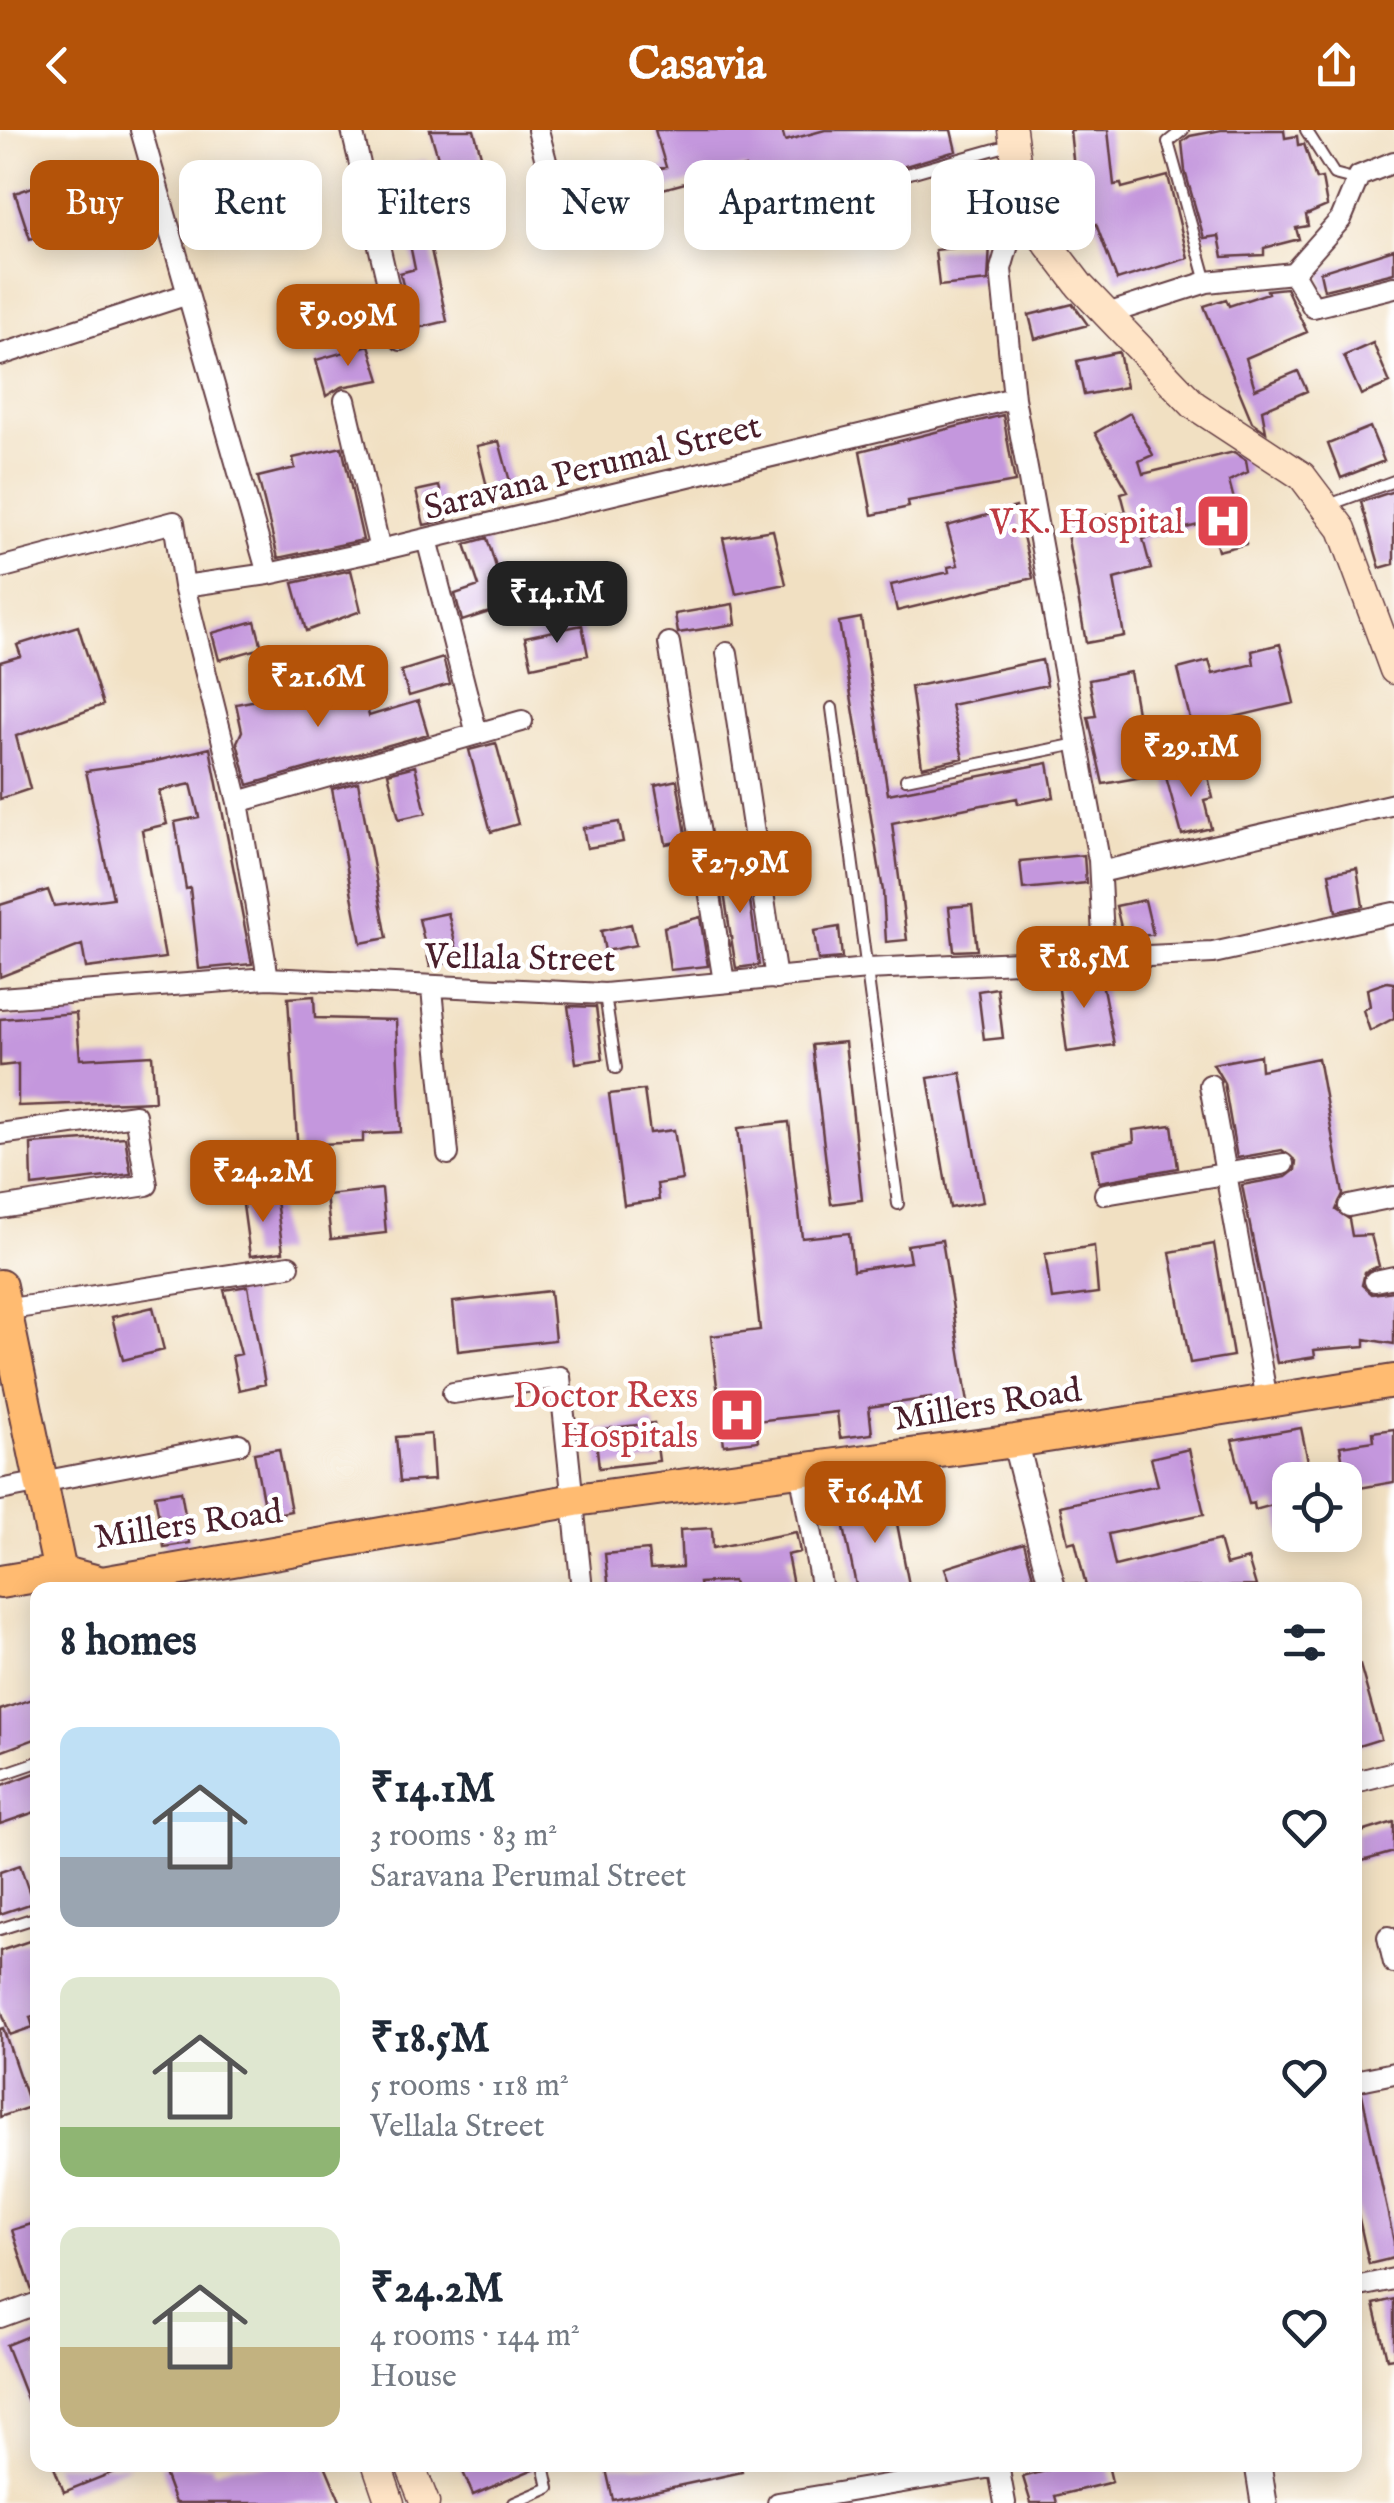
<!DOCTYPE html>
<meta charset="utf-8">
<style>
:root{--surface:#fff;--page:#f2f2f3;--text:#1f2937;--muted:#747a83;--accent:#b45309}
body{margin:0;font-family:"IM FELL English",serif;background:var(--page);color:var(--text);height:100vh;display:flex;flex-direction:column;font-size:38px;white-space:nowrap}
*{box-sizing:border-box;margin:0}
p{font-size:32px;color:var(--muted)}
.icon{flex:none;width:55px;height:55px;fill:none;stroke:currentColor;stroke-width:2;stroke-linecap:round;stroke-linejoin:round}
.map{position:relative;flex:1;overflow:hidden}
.panel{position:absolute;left:30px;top:1452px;width:1332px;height:890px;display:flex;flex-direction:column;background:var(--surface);border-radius:20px;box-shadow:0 5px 25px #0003}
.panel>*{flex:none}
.guide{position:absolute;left:30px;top:30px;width:1335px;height:90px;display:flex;gap:20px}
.controls{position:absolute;left:1272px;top:1332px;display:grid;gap:20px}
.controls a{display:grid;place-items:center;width:90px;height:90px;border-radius:20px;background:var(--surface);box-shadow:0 5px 25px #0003;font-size:50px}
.price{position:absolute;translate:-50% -85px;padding:0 22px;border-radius:20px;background:var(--accent);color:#fff;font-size:32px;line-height:65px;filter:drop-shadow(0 2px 5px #0008)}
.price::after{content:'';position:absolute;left:50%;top:60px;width:30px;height:22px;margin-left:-15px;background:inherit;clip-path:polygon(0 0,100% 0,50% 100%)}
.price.current{background:#222;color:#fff}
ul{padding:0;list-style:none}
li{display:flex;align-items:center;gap:30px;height:250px;padding:0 30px}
li span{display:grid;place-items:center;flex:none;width:280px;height:200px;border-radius:20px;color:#555}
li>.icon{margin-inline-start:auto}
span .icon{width:120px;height:120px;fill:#fffc;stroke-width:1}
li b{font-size:42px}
h2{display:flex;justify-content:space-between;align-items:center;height:120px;padding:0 30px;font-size:42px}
.pill{padding:0 35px;border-radius:20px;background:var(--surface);box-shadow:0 5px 25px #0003;font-size:35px;line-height:90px}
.pill.current{background:var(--accent);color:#fff}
header{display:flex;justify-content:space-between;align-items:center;height:130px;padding:0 30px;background:var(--accent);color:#fff;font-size:45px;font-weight:700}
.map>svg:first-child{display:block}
.building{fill:#c497dd}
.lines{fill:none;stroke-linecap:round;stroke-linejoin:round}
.service-casing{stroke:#633c42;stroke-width:14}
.minor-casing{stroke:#633c42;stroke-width:24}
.tertiary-casing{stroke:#633c42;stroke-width:29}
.secondary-casing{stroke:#633c42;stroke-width:31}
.primary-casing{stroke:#633c42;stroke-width:36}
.service{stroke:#fff;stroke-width:10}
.minor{stroke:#fff;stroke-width:20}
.tertiary{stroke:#fff;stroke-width:25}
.secondary{stroke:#ffe4c6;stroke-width:28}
.primary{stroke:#ffbb71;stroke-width:32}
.labels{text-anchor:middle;stroke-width:9;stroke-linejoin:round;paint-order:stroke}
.street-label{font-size:35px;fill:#4a1f2b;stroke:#fff}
.health-label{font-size:35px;fill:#be3a42;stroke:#fff;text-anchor:end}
</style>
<header><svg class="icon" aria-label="back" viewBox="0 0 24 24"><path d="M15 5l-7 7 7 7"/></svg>Casavia<svg class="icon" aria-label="share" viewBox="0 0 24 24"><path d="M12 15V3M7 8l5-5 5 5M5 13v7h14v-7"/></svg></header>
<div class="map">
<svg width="1394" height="2373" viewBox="0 0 1394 2373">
<rect width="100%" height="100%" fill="#fff"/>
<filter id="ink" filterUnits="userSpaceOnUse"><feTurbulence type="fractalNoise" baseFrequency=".01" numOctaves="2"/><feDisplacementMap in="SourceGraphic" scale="20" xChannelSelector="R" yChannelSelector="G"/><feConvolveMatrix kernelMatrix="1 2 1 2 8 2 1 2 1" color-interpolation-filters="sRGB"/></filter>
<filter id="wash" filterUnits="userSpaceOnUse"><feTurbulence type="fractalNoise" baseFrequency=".0048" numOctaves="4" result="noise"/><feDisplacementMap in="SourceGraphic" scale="40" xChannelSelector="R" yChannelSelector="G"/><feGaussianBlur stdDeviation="2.25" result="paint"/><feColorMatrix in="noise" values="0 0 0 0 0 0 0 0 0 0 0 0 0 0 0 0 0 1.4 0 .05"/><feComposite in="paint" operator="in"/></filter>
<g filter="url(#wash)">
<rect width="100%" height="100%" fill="#f1e0c2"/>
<g id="blocks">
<path class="building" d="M430,0H474L482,29L442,41Z
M655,0H782L785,11L825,0H951L956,21L757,80L745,37L659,60L653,40L666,37Z
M1070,0H1108L1114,55L1121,54L1122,58L1168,46L1188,128L1117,150L1096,94L1088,96L1081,47L1075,48Z
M1221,0H1284L1285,8L1297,6L1298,15L1304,14L1316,49L1322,48L1327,76L1306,85L1308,96L1296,98L1299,109L1264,118V125L1223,127L1219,106L1204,108L1185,41L1182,12L1190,6Z
M426,30L430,52L388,61L383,38Z
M91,37L107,84L30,109L15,63Z
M441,83L446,108L429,111L447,191L414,199L400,143L415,139L405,90Z
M990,114L988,151L939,156L935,120Z
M1394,119V143L1324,160L1320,142Z
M1286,158L1307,202L1246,228L1255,259L1298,241L1307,261L1262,280L1266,302L1252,292L1204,176L1226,169L1229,176L1268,163L1267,160Z
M1073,174L1088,195L1035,209L1029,185Z
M1373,213L1390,253L1361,265L1344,226Z
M369,215L380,250L341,257L326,266L316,230Z
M1119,222L1126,257L1084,265L1077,231Z
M1130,283L1153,325L1139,331L1143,344L1234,322L1246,330L1248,342L1229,351L1246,414L1218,421L1210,392L1143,409L1151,439L1114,449L1124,506L1086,513L1065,392L1126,382L1121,363L1128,361L1095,303Z
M1003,285L1015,352L908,371L909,377L872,385L860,321Z
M1370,297L1384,331L1341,348L1328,314Z
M499,311L512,359L489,365L477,316Z
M342,317L363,410L278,428L258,347L295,338L293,328Z
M439,356L447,390L424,395L416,361Z
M1394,361V434L1380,438L1361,372Z
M1016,377L1033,448L897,481L891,455L949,442L948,437L958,435L947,396Z
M773,400L786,454L736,464L723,408Z
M487,408L508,476L462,491L455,464L479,456L465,414Z
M351,440L361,481L306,501L293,453Z
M733,474L736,494L678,503L675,484Z
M861,488L888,664L1048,633L1054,667L1018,674L1017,668L892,693L907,810L886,812L883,761L839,492Z
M255,491L262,518L219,530L212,503Z
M582,495L588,525L532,537L525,507Z
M78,496L103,575L16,606L30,659L0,669V532L21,526L17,515Z
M1280,514L1294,573L1192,597L1178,539L1209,531L1213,544L1254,534L1252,521Z
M443,528L450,554L409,566L401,541Z
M1042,530L1047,555L951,575L963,628L922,637L911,557Z
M1130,542L1148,646L1103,654L1088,587L1096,586L1089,550Z
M360,550L369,586L418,571L428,604L248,655L237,612L242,601L236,574Z
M496,613L518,694L491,702L469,620Z
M210,618L252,834L199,839L190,758L186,759L175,692L199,687L191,654L159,661L167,694L142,700L165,828L86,838L82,815L0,847V775L48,760L54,776L113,768L86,641L152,632Z
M415,636L426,683L399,689L388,643Z
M1206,638L1213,668L1204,670L1211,698L1182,705L1166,647Z
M677,650L687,710L666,714L655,655Z
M358,652L387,808L361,813L332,659Z
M619,692L623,712L587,718L583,698Z
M1084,725L1086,753L1023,759L1020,731Z
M745,735L759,835L736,838L720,738Z
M1357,738L1363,776L1336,782L1329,743Z
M1145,770L1153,804L1124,810L1116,776Z
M972,775L977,820L954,821L949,777Z
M448,783L459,830L430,837L419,789Z
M700,787L708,836L670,840L664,797Z
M631,794L636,815L605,821L601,801Z
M839,797L842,828L818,830L814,801Z
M1100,842L1114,915L1067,922L1057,844Z
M1387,852L1394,853V888L1370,901L1363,880L1370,876L1367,859Z
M997,858L1003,908L984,910L978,861Z
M314,866L315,888L396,890L401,1002L363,1004V1012L321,1014V1024L298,1025L288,868Z
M568,876L596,877L603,929L576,933Z
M76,883L80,929L152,925L155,971L18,976V934L0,936V889Z
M845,912L862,1070L831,1074L812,915Z
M1260,925L1261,940L1318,928L1343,1064L1336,1080L1349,1089L1352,1106L1371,1105L1379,1136L1365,1142L1362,1155L1372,1164L1394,1161V1214L1365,1209V1216L1314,1220L1315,1227L1277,1233L1242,1055L1286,1047L1295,1040L1296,1031L1282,1020L1237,1028L1224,953L1213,934Z
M961,943L983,1072L950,1078L928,948Z
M644,960L650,1003L674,1000L682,1050L657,1054L659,1070L624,1075L609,964Z
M789,992L802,1108L849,1103L853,1140L910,1132L907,1115L942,1110L968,1273L933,1278L931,1268L869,1277L872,1304L840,1308L837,1282L755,1291L758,1311L724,1315L711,1206L760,1200L738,998Z
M1172,995L1178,1038L1099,1052L1093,1020L1134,1012L1133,1000Z
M125,1007L131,1044L32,1056L31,1014Z
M382,1059L386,1103L331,1109L326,1065Z
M275,1063L283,1122L250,1126L242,1068Z
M1214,1114L1233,1226L1190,1233L1170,1122Z
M1094,1116L1098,1163L1052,1169L1045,1124Z
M248,1156L265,1254L239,1260L232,1226L241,1224L224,1160Z
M550,1161L555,1210L458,1221L453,1172Z
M153,1177L164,1220L123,1230L112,1187Z
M654,1293L659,1331L599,1338L595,1300Z
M1301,1298L1312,1350H1290V1406L1283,1407L1276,1374L1255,1380L1254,1373L1249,1374L1232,1310Z
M1394,1299V1352L1348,1360L1340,1316L1374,1311L1373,1302Z
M431,1304L434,1350L400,1352L396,1307Z
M279,1319L291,1381L266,1386L254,1323Z
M1189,1319L1204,1384L1108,1404L1115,1436L1219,1410L1226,1435L1248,1429L1256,1456L1087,1460L1075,1411L1068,1413L1060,1376L1158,1355L1151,1328Z
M181,1361L190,1413L164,1417L155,1365Z
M892,1368L910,1460H857L840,1378Z
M712,1398L713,1418L796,1402L800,1422L787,1425L794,1460H735L733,1451L699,1453L700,1460H609L605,1424L648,1420L650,1439L682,1437L680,1400Z
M1024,1413L1034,1450L1027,1452L1030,1460H953L945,1438Z
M1360,1535L1381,1609L1355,1617V1536Z
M38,1567V1608L0,1622V1580Z
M38,1642V1681L0,1694V1656Z
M1394,1692V1722L1355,1733V1704Z
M20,1735L33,1773L0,1784V1742Z
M38,1808V1885L30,1887L33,1897L10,1905L0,1877V1821Z
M3,1898L30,1977L0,1987V1899Z
M1362,1964L1394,2112V2128L1369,2134L1355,2071V1965Z
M38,2092V2160L32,2161L12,2100Z
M1394,2169V2228L1387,2229L1374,2174Z
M38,2202V2292H36L6,2215Z
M53,2335H129V2336L64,2362Z
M161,2335H211L214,2342L231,2335H325L341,2373H175Z
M460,2335H535L536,2338L473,2365Z
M605,2335H741L742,2342L613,2370Z
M1067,2335H1108L1112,2352L1055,2366L1057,2373H1031L1023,2347Z"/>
</g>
</g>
<g filter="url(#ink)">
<use href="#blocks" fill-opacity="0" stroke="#633c42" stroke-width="2.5"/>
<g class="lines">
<g class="service-casing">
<path id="service" d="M1183,0L1168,12L1207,152
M1306,0L1334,44L1357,50
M779,80L1013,14
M1326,376L1394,351
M832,578L898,1074
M906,649L1077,614
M605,865L616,938
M0,1645L38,1632
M0,1799L38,1787
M514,2373L549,2358L544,2335"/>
</g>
<g class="minor-casing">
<path id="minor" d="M141,0L268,444
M352,0L401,210
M538,0L556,70
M1021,69L1001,139L1014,268L1099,730L1104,827
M1293,143L1313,177L1394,157
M1107,184L1207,152L1293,143L1341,89L1359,46L1394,32
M0,225L188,164
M345,270L380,420
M427,409L477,604
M0,438L174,392L184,456L238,672L268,848
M184,456L268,444L380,420L1014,268
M669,513L724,852
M727,523L776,849
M238,672L522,591
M1100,742L1394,674
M432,859L448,1024
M0,868L268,848L605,864L867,839L1213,823L1394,783
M1210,955L1267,1270
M0,1004L135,985L147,1055L0,1078
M1105,1064L1283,1034
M1349,1076L1394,1067
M1375,1151L1394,1147
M4,1180L289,1136
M453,1263L560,1247L582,1460
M800,1340L822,1460
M0,1360L239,1314
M1355,1652L1394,1642
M1388,1807L1394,1833
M1355,1951L1394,1943
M1355,2157L1394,2149
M0,2187L38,2173
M998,2335L1005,2373
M778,2373L998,2336"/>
</g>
<g class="tertiary-casing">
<path id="tertiary" d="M1015,1311L1053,1460
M1258,2335L1264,2373"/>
</g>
<g class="secondary-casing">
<path id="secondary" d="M1012,0L1021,69L1044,109L1080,156L1194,275L1302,346L1342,399L1394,540
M377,2335L390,2373
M410,2335L425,2373"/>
</g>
<g class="primary-casing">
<path id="primary" d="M0,1156L60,1442
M0,1452L60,1442L102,1453L575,1370L1015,1311L1394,1251"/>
</g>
<use href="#service" class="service"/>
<use href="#minor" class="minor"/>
<use href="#tertiary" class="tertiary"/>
<use href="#secondary" class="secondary"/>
<use href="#primary" class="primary"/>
</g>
</g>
<defs>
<g id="hospital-square" transform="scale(2.875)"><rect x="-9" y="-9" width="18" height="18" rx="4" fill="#e0444e" stroke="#fff"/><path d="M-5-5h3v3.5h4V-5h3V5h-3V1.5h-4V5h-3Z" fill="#fff"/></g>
</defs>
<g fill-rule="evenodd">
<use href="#hospital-square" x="1223" y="391"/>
<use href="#hospital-square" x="737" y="1285"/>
</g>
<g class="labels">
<g class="street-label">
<text transform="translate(592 336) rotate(-14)" y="12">Saravana Perumal Street</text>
<text transform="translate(520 827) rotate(1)" y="12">Vellala Street</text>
<text transform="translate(987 1273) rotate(-9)" y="12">Millers Road</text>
<text transform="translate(188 1393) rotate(-8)" y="12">Millers Road</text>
</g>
<g class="health-label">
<text x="1184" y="403">V.K. Hospital</text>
<text x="698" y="1277">Doctor Rexs<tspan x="698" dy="40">Hospitals</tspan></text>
</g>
</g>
</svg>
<div class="controls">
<a><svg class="icon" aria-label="locate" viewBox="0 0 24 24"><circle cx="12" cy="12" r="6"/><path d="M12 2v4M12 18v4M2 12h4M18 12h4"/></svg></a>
</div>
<b class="price" style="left:348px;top:239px">₹9.09M</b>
<b class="price current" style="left:557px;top:516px">₹14.1M</b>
<b class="price" style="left:318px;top:600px">₹21.6M</b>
<b class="price" style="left:1191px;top:670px">₹29.1M</b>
<b class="price" style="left:740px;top:786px">₹27.9M</b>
<b class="price" style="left:1084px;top:881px">₹18.5M</b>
<b class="price" style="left:263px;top:1095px">₹24.2M</b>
<b class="price" style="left:875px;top:1416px">₹16.4M</b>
<div class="guide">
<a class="pill current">Buy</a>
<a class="pill">Rent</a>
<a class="pill">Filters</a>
<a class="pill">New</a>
<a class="pill">Apartment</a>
<a class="pill">House</a>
</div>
<section class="panel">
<h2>8 homes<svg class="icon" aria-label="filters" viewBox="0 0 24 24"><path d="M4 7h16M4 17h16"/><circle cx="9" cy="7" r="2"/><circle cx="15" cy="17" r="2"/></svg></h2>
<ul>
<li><span style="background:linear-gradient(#bfe0f5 65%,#9aa5b1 0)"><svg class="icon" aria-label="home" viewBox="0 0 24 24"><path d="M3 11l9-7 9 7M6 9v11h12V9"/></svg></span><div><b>₹14.1M</b><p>3 rooms · 83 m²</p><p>Saravana Perumal Street</p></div><svg class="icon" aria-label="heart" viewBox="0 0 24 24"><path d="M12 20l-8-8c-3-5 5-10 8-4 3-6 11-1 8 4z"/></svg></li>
<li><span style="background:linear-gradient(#dfe7d0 75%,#8fb573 0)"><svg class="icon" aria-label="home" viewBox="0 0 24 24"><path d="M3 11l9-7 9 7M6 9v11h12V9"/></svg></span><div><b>₹18.5M</b><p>5 rooms · 118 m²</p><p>Vellala Street</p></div><svg class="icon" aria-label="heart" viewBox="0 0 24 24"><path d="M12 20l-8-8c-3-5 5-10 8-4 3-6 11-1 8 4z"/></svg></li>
<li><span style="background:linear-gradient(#dfe7d0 60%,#c2b280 0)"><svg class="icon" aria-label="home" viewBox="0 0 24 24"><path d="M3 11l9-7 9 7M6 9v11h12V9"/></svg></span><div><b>₹24.2M</b><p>4 rooms · 144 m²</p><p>House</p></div><svg class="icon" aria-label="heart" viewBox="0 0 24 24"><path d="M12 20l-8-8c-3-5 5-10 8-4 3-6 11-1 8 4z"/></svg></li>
</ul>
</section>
</div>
